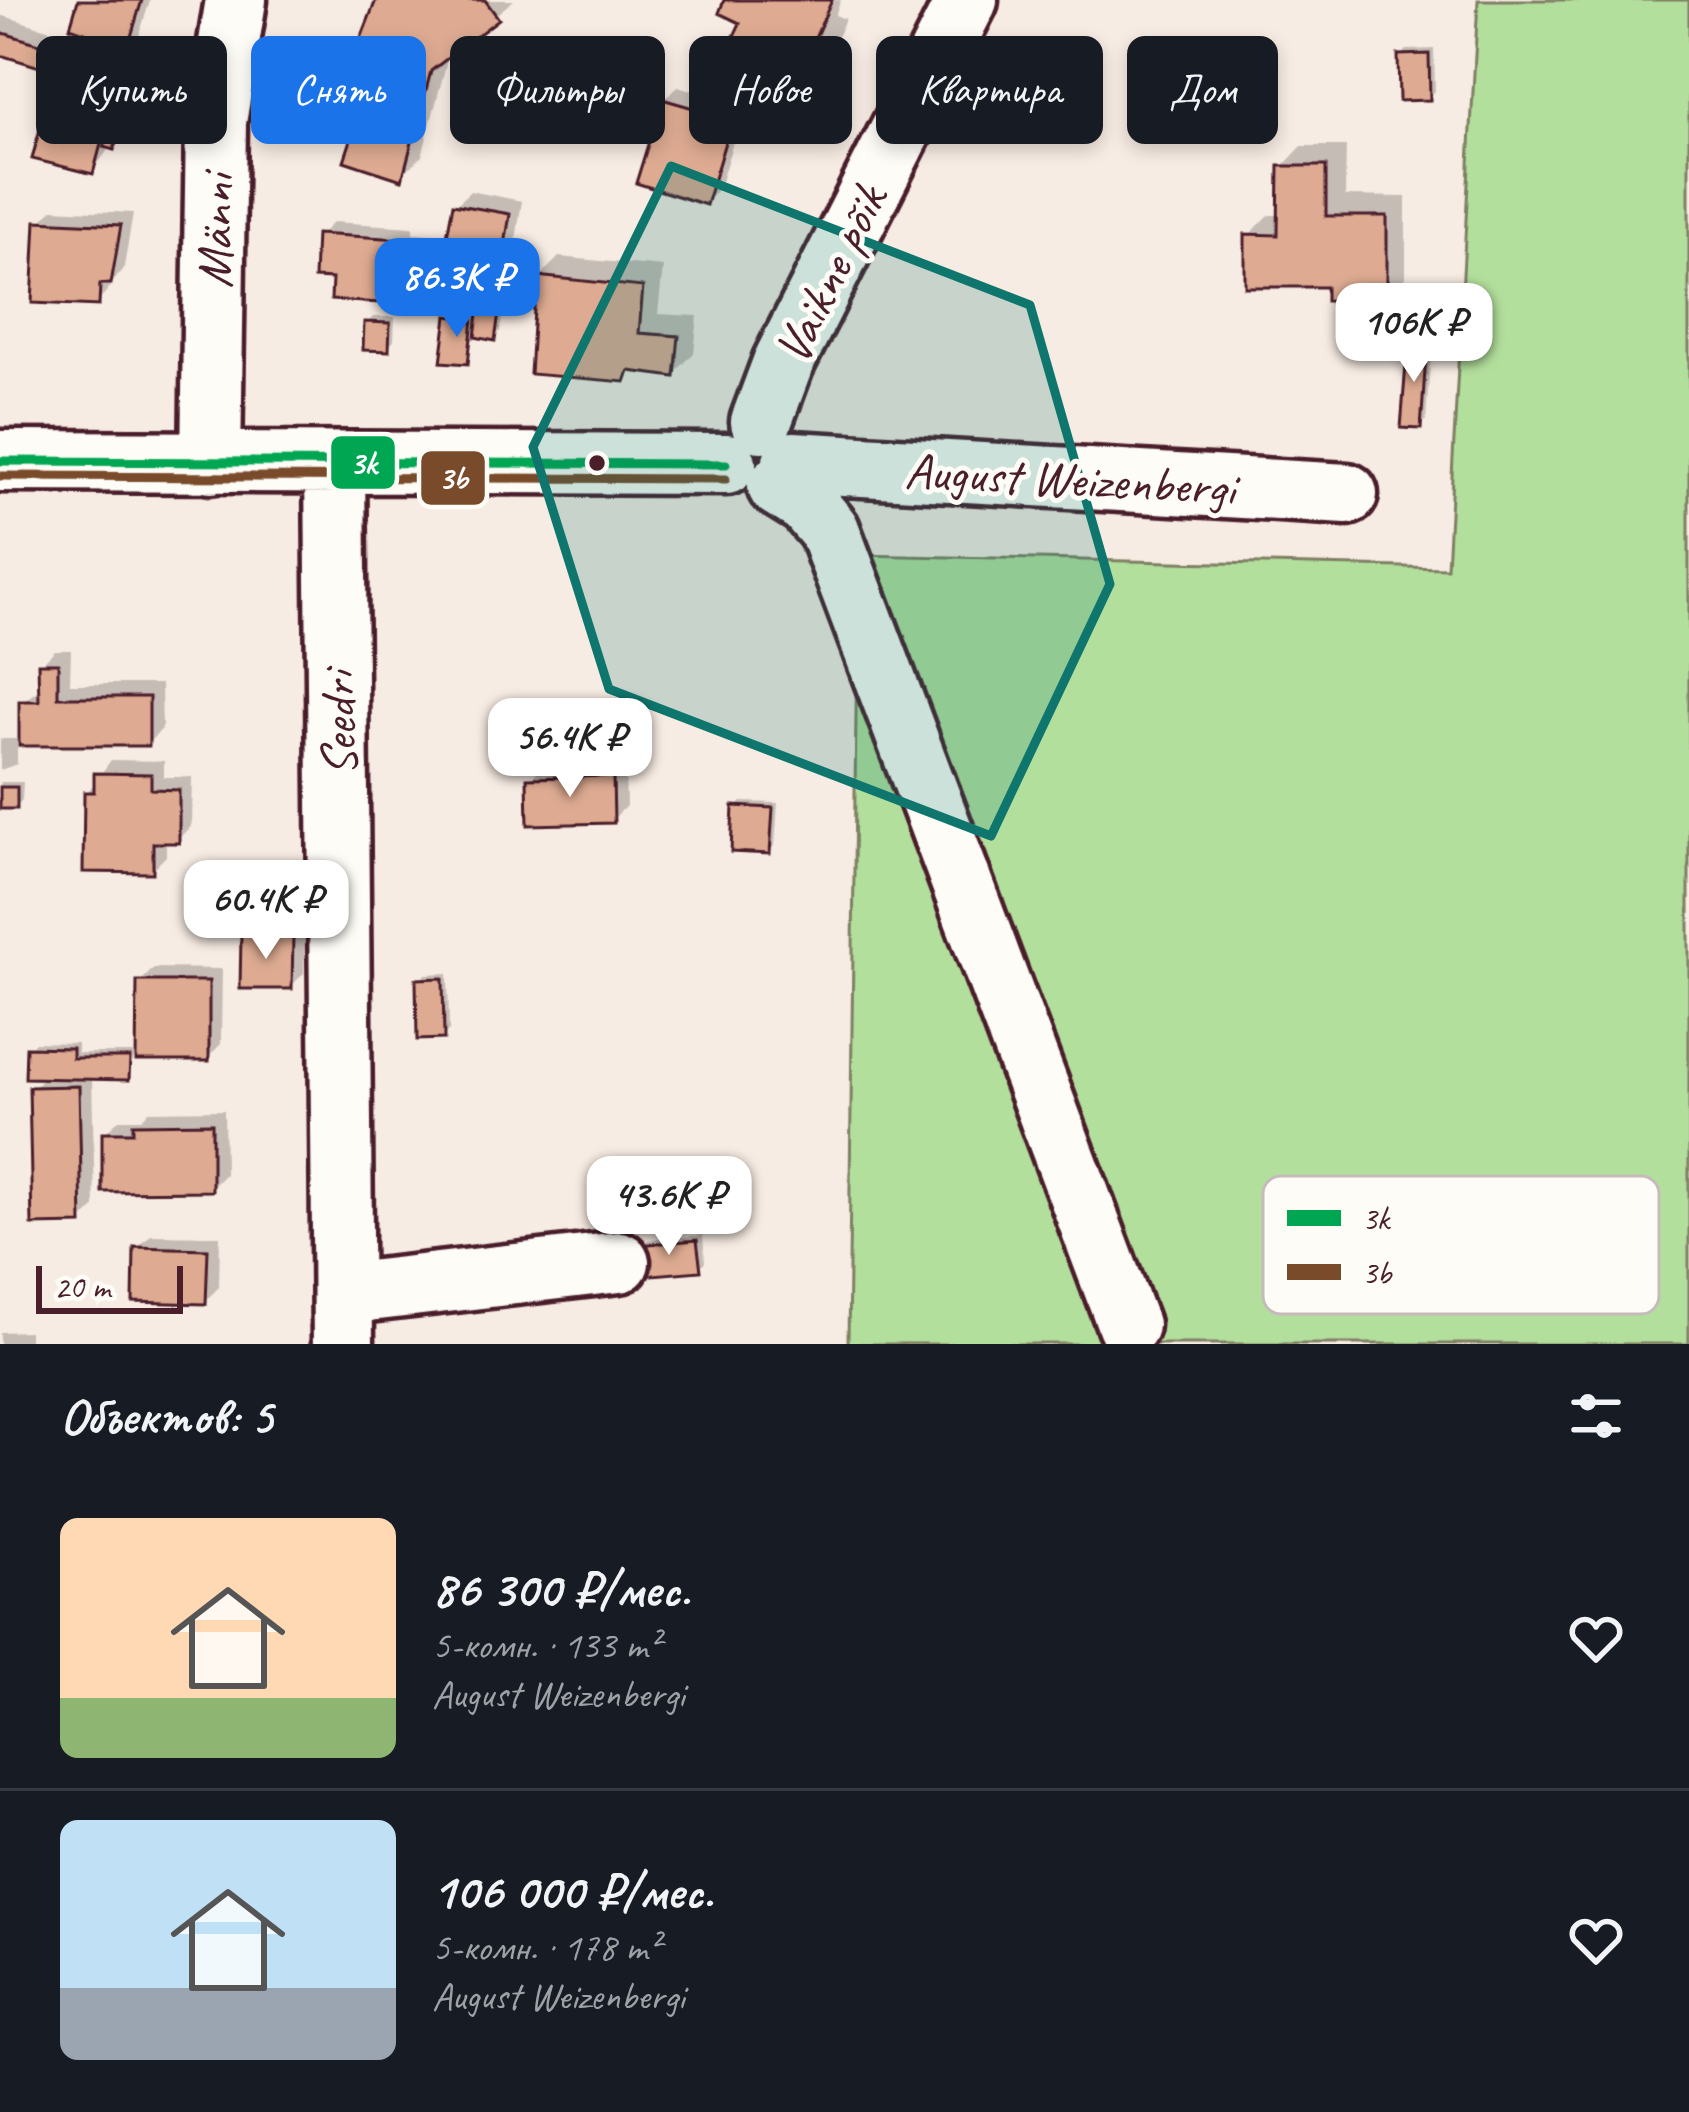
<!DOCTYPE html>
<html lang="ru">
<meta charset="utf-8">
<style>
:root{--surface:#171b24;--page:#20242c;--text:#f1f3f6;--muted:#9ea1a6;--line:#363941;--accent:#1a73e8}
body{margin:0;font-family:Caveat,sans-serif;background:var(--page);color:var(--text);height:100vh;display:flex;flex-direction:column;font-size:45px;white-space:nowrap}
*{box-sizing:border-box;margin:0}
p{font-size:39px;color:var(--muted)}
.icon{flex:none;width:66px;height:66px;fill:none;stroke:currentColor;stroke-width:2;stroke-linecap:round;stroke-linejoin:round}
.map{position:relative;height:1344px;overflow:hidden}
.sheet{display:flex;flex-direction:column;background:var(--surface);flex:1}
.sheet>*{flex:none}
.hud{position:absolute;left:36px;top:36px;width:1617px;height:108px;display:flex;gap:24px}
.scale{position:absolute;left:36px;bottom:30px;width:147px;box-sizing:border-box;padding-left:12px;border:6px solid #4a1f2b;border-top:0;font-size:33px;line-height:42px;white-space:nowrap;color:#4a1f2b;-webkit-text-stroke:9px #fdfcf7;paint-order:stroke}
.price{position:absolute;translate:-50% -102px;padding:0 27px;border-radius:24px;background:#fff;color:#222;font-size:39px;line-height:78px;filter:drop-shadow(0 3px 6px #0008)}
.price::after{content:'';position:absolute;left:50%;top:72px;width:36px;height:27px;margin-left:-18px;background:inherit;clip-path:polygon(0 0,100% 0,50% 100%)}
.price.current{background:var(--accent);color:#fff}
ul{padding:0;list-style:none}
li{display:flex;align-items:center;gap:36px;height:300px;padding:0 60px}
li+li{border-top:3px solid var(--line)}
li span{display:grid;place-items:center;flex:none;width:336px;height:240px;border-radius:18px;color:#555}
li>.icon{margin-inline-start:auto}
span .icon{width:144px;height:144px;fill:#fffc;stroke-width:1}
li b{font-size:51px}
h2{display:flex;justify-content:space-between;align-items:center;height:144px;padding:0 60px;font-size:51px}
.chip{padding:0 42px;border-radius:18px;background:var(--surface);box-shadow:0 6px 18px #0003;font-size:42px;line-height:108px}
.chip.current{background:var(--accent);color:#fff}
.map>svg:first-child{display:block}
.green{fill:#b3df9d;stroke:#7e7f64;stroke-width:3}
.shadow{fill:#0003}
.building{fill:#deab92;stroke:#4a1f2b;stroke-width:3}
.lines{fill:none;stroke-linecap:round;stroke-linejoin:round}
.minor-casing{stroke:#4a1f2b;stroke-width:69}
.minor{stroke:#fdfcf7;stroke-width:60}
.bus-1-casing{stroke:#fdfcf7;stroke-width:18}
.bus-2-casing{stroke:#fdfcf7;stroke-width:18}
.bus-1{stroke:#00a651;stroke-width:9}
.bus-2{stroke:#7a4b2a;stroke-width:9}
.marked{fill:#0f766e;fill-opacity:0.2;stroke:#0f766e;stroke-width:9;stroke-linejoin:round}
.bus-dot{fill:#4a1f2b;stroke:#fdfcf7;stroke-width:4.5}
.labels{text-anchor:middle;stroke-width:10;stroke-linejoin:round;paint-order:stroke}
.street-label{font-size:51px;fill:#4a1f2b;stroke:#fdfcf7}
.key{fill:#fdfcf7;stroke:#c7baba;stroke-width:3}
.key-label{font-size:33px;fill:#4a1f2b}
.line-badge{stroke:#fdfcf7;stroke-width:4.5}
.badge-label{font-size:33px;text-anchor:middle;font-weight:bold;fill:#fff}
</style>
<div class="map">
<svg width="1689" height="1344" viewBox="0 0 1689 1344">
<rect width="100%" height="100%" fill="#f7ece3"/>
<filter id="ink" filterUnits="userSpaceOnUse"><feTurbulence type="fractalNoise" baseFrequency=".00833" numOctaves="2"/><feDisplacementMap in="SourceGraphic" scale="24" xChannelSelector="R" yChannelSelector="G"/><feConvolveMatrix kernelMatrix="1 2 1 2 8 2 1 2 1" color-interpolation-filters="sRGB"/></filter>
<g filter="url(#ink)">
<path class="green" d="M1478,0H1689V1344H848L858,555L1447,568Z"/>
<path class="shadow" d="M81,0H150L139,36L175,46L168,72L162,78L131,57L120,67L91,31Z
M380,0H514L449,53L422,156L401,176L357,133L319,109L346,86Z
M728,0H841L835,15L845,19L834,44L813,64L793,55L786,62Z
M0,15L78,38L65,62L127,78L124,88L157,96L148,130L142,137L122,132L92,171L56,77L63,71L0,52Z
M1434,49L1435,91L1429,98L1401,56L1407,50Z
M678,86L744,106L719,188L706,201L664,100Z
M1302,146H1346L1345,196L1406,197V277L1386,298L1329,284L1248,236L1269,215H1281L1282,167Z
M470,191L522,201L512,266L498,279L473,267L464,277L436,282L429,303L406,291L396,301L335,277L319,236L333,222L413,227V233L439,235L469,247L472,237L456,205Z
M53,209L133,213L124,267L98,303L39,223Z
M559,257L663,267L658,314L698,316L694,353L674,374L634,369L624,379L539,277Z
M490,285L507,286L500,331L494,337L475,334L466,361L450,317L456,311L481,314Z
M373,317H395L394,341L387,347L367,323Z
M1417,334L1432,335L1426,420L1420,426L1410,340Z
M55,650H71L70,684H161L162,729L148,743H17V764L0,770V739H22V702L41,688V664Z
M111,760L164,761V777H192L191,826L177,840H166V856L152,870L87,793Z
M625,763L626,806L612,820L530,779L544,765Z
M0,782H23L22,800L16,806L0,805Z
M742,802L778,803L775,845L769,851L736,808Z
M258,922H305L304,973L291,986L244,936Z
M154,968L222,969L221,1044L207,1058H134L128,1077L92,1076L95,1207L81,1221L32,1089L45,1076L29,1049L35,1042L77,1043V1053H139L140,982Z
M448,973L449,1030L443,1036L420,980L426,974Z
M224,1110L225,1174L211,1188L105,1133L119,1119H142L149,1111Z
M151,1235L220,1236L219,1287L205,1301L137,1248Z
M703,1235L705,1262L699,1268L641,1246L648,1240Z
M29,1331V1344H0V1332Z"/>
<path class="building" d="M78,0H142L121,70L79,58L87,33L70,27Z
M376,0H485L499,19L431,71L402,180L344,161L353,134L312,118L316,107L337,100Z
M724,0H832L816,36L826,40L814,68L790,57L786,66L767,57L764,63L729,47L740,23L719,13Z
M0,32L66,52L59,73L0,55Z
M132,41L171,52L163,82L124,70Z
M1429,54L1430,100L1399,101L1398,55Z
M54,76L115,92L93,174L32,159Z
M118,93L153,102L143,140L118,134L114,150L104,147Z
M662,99L732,119L706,205L636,183Z
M1279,166H1326V216H1387V301H1326V287H1245V234L1278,235Z
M453,204L510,214L499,283L469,276L473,249L466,248L468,240L447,236Z
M36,221L121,225L111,284H100L99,306L32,303Z
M316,234L401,239L397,304L331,300L332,279L314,278Z
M405,238L432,240L467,254L465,279L431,286L430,306L402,305Z
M536,276L643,287L639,333L679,336L675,377L629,371L625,382L530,374Z
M481,290L502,291L495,341L475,337Z
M447,316L473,319L468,364L441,362Z
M364,322L390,323L389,351L363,350Z
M1408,339L1427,341L1421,429L1401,428Z
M38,663H58V697H149V746H19V701H39Z
M94,773L151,774V789L179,790V843H153V873L83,872L84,792H94Z
M613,776L614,823L528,825L527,778Z
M0,787H17V809H0Z
M733,806L773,808L770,854L731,852Z
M241,934L293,935L292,989H240Z
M443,978L444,1039L417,1040L416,979Z
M137,981H209V1061H136Z
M26,1047L72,1048V1058H130L129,1080L25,1078Z
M79,1086L82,1224L32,1225L29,1087Z
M212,1123V1191L102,1192V1132H133V1124Z
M697,1240L701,1271L641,1276L638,1245Z
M134,1247L208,1249L206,1304L133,1302Z"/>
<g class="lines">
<g class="minor-casing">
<path id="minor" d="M761,422L783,363L967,0
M0,461L726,464
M793,462L1347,494
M211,463L216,122L236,0
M335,464L343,1344
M778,486L807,504L829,530L1128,1325
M343,1294L619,1262"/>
</g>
<use href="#minor" class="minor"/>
<g class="bus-1-casing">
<path id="bus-1" d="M0,461L726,464"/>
</g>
<g class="bus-2-casing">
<path id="bus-2" d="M0,476L726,479"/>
</g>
<use href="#bus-1" class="bus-1"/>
<use href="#bus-2" class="bus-2"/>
</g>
</g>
<path class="marked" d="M671,166L1030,305L1110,584L991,836L609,689L533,447Z"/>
<circle class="bus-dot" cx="597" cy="463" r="10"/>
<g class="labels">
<g class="street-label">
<text transform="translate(214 231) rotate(-89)" y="18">Männi</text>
<text transform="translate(829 274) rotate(-64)" y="18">Vaikne põik</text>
<text transform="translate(1070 478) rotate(3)" y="18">August Weizenbergi</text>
<text transform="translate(337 724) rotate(-91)" y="18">Seedri</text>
</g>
</g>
<rect x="1263" y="1176" width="396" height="138" rx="18" class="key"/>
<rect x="1287" y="1210" width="54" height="16" fill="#00a651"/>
<rect x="1287" y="1264" width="54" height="16" fill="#7a4b2a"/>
<g class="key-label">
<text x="1362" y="1230">3k</text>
<text x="1362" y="1284">3b</text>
</g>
<g class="line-badge">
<rect x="329" y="434" width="68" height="57" rx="12" fill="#00a651"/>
<rect x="419" y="449" width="68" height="58" rx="12" fill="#7a4b2a"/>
</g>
<g class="badge-label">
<text x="363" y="474">3k</text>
<text x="453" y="489">3b</text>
</g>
</svg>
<div class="scale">20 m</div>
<b class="price current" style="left:457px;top:340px">86.3K ₽</b>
<b class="price" style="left:1414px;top:385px">106K ₽</b>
<b class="price" style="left:570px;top:800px">56.4K ₽</b>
<b class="price" style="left:266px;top:962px">60.4K ₽</b>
<b class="price" style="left:669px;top:1258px">43.6K ₽</b>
<div class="hud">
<a class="chip">Купить</a>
<a class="chip current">Снять</a>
<a class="chip">Фильтры</a>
<a class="chip">Новое</a>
<a class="chip">Квартира</a>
<a class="chip">Дом</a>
</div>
</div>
<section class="sheet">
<h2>Объектов: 5<svg class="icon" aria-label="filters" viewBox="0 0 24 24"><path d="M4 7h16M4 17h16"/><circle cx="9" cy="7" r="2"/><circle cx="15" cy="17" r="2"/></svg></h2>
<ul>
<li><span style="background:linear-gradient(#ffd9b3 75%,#8fb573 0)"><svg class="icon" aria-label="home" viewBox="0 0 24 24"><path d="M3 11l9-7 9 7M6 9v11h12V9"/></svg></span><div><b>86 300 ₽/мес.</b><p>5-комн. · 133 m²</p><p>August Weizenbergi</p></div><svg class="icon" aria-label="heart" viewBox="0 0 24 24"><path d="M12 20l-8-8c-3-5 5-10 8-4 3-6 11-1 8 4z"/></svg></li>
<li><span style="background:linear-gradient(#bfe0f5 70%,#9aa5b1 0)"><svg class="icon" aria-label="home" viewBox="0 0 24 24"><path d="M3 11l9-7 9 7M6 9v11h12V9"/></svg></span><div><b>106 000 ₽/мес.</b><p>5-комн. · 178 m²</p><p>August Weizenbergi</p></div><svg class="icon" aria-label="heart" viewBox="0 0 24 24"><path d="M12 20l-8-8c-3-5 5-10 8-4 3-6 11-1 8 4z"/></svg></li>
</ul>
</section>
